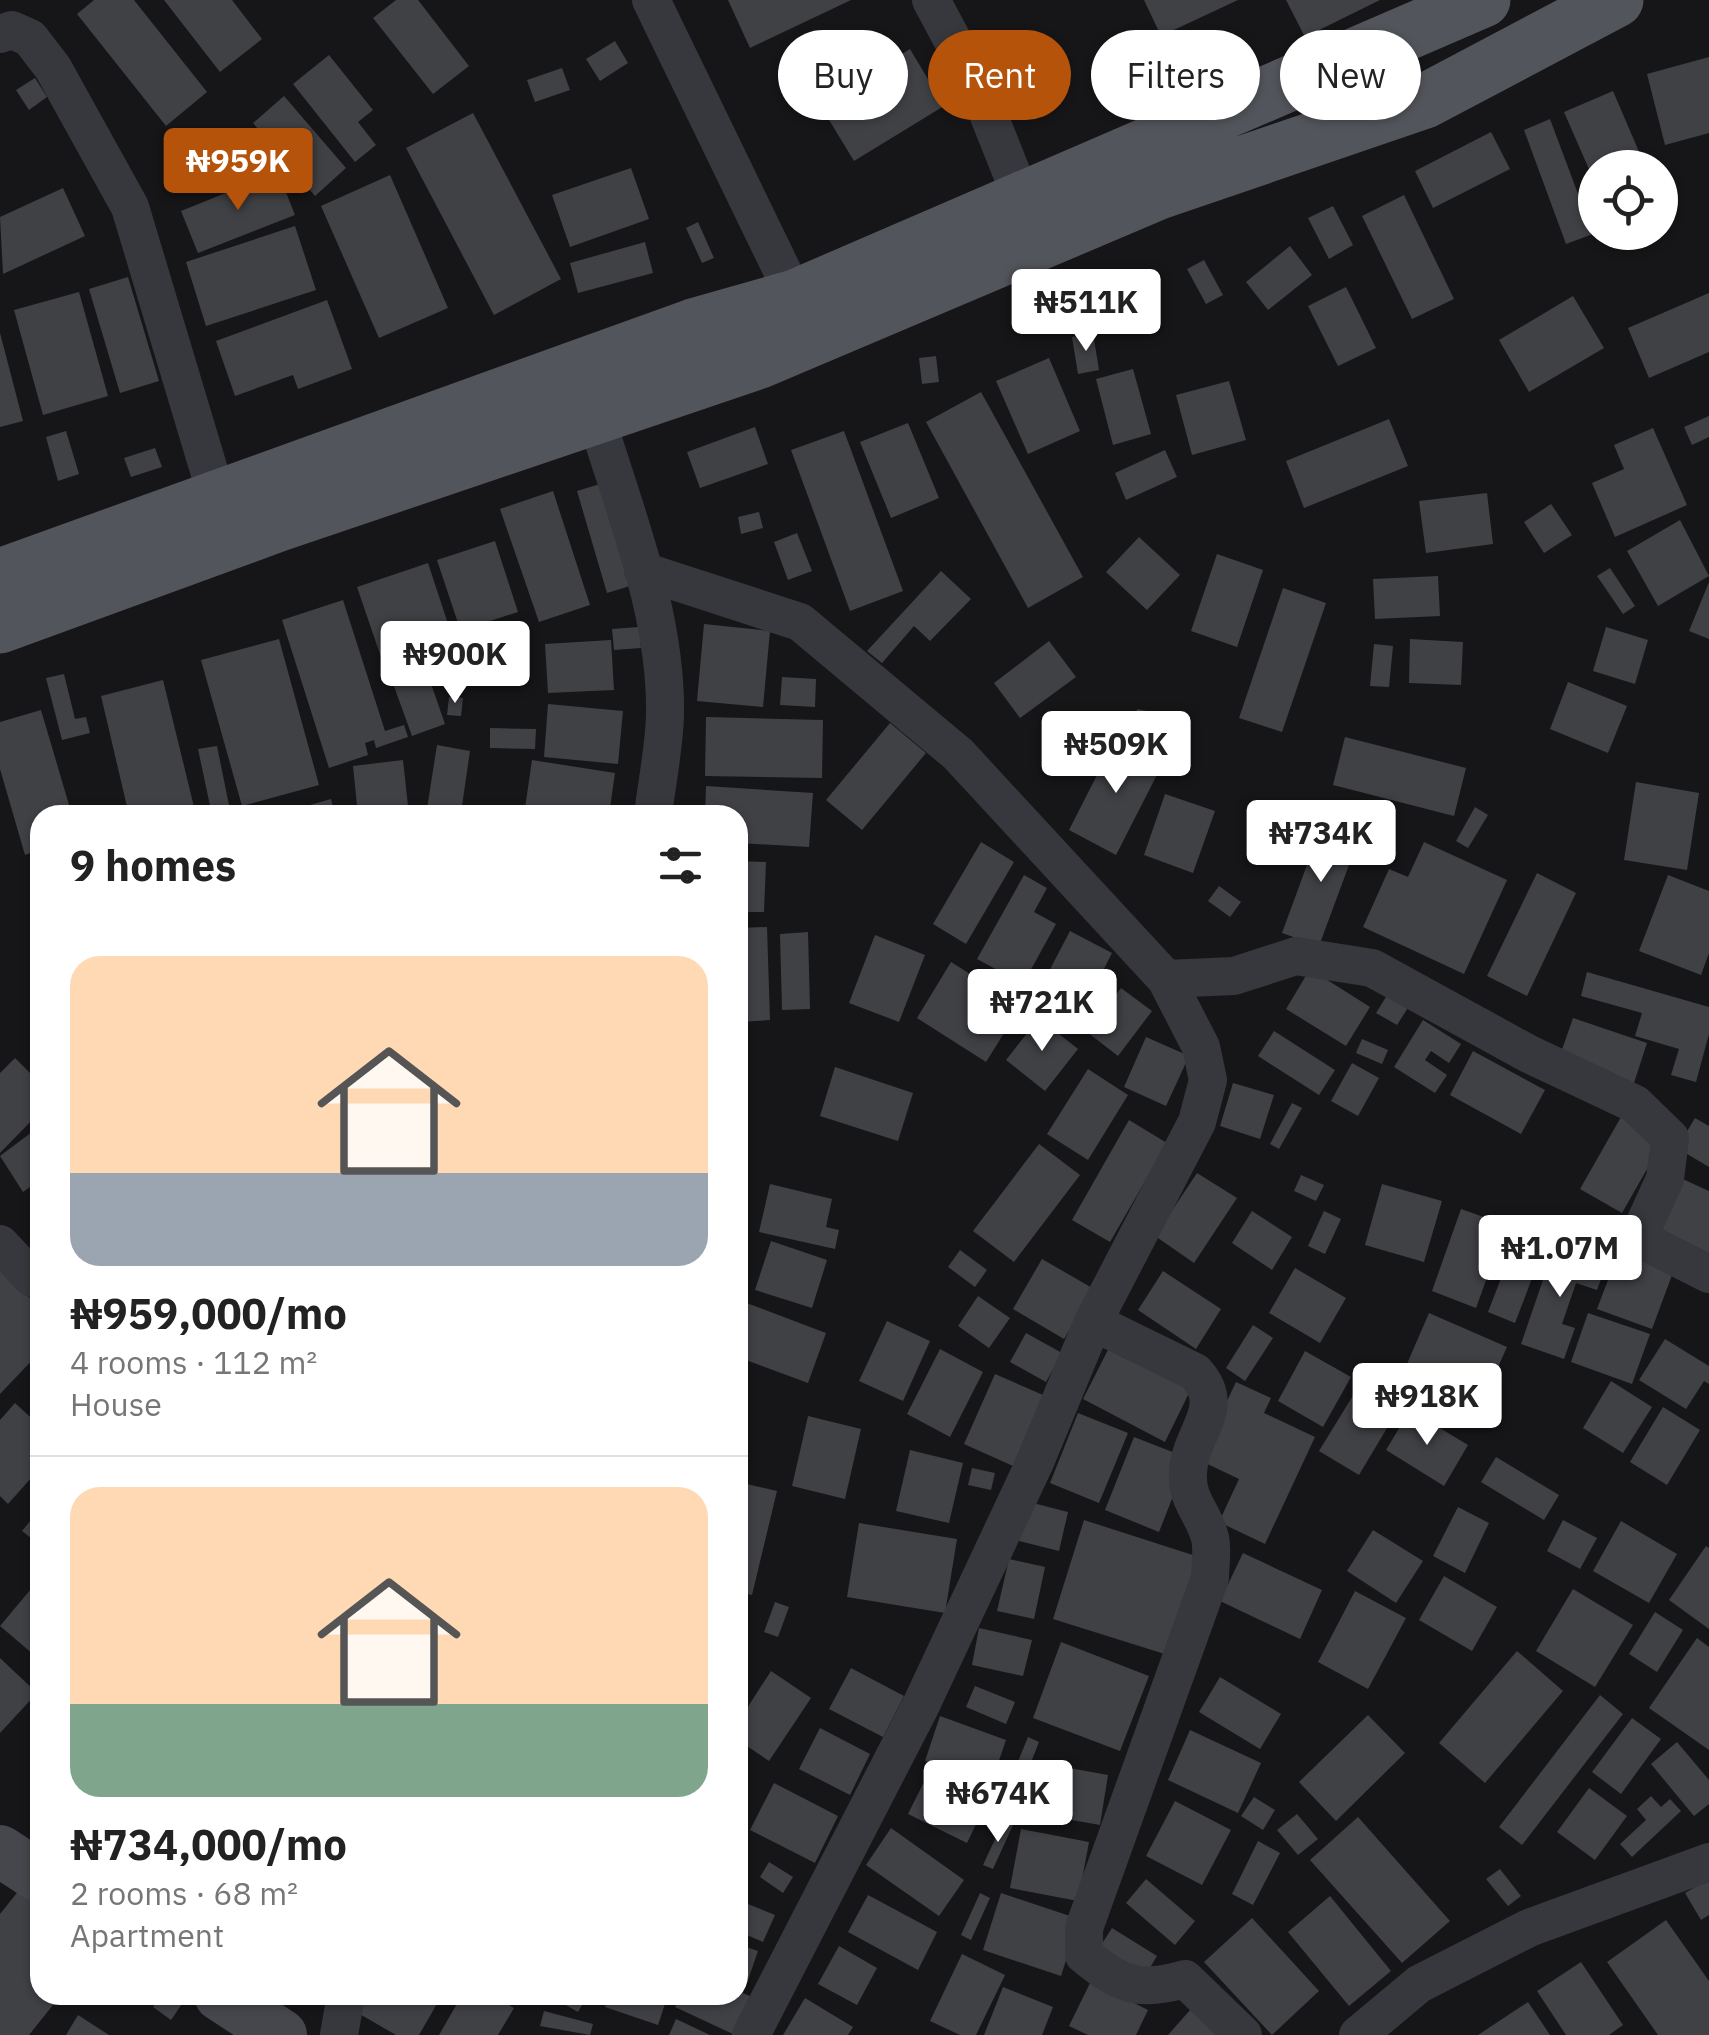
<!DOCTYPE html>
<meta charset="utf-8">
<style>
:root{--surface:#fff;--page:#f2f2f2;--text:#222;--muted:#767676;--line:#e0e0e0;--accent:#b45309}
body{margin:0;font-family:"IBM Plex Sans",sans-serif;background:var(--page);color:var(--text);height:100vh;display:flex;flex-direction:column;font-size:38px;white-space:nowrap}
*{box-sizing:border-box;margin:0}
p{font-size:32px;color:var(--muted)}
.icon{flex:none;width:55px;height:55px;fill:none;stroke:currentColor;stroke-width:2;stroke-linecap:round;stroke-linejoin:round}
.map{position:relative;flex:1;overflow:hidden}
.details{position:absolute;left:30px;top:805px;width:718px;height:1200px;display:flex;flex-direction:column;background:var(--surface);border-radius:30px;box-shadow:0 2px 8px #0004}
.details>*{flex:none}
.banner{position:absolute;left:778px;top:30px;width:780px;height:90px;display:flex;gap:20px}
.controls{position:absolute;left:1578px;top:150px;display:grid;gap:20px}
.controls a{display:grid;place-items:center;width:100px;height:100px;border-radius:50%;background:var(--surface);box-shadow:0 2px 8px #0004;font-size:50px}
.price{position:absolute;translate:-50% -85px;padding:0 22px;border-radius:10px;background:#fff;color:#222;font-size:32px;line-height:65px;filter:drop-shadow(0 2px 5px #0008)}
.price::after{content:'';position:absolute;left:50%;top:60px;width:30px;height:22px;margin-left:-15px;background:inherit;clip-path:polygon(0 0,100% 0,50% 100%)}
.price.on{background:var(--accent);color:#fff}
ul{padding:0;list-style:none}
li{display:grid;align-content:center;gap:20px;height:530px;padding:0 40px}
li+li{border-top:2px solid var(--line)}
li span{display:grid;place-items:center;height:310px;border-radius:30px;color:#555}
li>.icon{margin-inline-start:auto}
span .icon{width:180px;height:180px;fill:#fffc;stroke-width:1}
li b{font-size:42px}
h2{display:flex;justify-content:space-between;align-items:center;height:120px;padding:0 40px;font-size:42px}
.chip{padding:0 35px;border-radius:45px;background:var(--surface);box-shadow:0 2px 8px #0004;font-size:35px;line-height:90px}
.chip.on{background:var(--accent);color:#fff}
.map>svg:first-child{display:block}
.building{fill:#404145}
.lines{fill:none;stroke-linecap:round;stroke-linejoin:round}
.minor{stroke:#37383d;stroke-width:38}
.secondary{stroke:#45474d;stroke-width:52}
.primary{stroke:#53555c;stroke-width:55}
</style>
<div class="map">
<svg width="1709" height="2035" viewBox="0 0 1709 2035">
<rect width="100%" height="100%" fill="#161618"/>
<path class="building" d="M94,0H134L207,92L166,126L77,14Z
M164,0H232L262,39L220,72Z
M396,0H418L469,66L433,94L373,18Z
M728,0H851L750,48Z
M1144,0H1238L1161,36Z
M1286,0H1380L1305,37Z
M615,41L628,63L600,81L586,59Z
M1016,44L1044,98L1021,110L993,56Z
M910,49L944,106L854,161L820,105Z
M329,55L373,110L358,122L376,145L355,162L293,84Z
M1709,57V133L1665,145L1647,74Z
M562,68L570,90L535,102L527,80Z
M35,78L47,97L29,110L16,90Z
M1613,91L1646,168H1595V183L1564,112Z
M284,96L346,168L315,196L253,123Z
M473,113L561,279L494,315L406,148Z
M1550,119L1593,234L1566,244L1524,130Z
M1491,132L1510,169L1433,208L1415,171Z
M631,168L649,219L570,247L552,195Z
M278,172L295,215L198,253L181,211Z
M390,175L448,308L379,338L321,206Z
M63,188L85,236L3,274L0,217Z
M1404,195L1454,299L1412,319L1362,216Z
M1333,206L1353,245L1329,259L1308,218Z
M698,222L714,258L702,263L686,228Z
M295,226L316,290L206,326L186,262Z
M645,242L653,273L578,293L570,263Z
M1290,246L1312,275L1268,310L1246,282Z
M1204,260L1223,295L1206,304L1187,269Z
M128,277L159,381L120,393L89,289Z
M1346,287L1376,348L1338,366L1308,306Z
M79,292L108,396L43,415L14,310Z
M1709,293V352L1649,378L1628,328Z
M1573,296L1604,348L1529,392L1499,340Z
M327,300L352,369L298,389L293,375L235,396L216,341Z
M0,333L23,421L0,427Z
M1093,333L1099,370L1078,374L1072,337Z
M936,356L939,382L922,384L919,358Z
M1049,358L1080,431L1028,454L996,381Z
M1133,369L1151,434L1113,445L1096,379Z
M1229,381L1246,440L1192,455L1176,395Z
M981,392L1083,577L1028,608L926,422Z
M1709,416V437L1692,445L1684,427Z
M1389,419L1408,466L1304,508L1286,461Z
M908,423L939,498L891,518L860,442Z
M755,427L768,464L700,488L687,452Z
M1653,428L1687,505L1615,537L1592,483L1624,469L1614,445Z
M66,431L79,474L58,481L46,437Z
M844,431L903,591L850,611L791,450Z
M155,448L162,467L131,477L124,458Z
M1165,450L1177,477L1126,500L1115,473Z
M600,484L630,586L607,593L577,491Z
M553,491L590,605L539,622L500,509Z
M1487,493L1493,544L1426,553L1419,501Z
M1551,504L1572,535L1544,553L1524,522Z
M759,512L763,528L741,534L738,517Z
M1680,520L1709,576L1658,606L1627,551Z
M797,533L812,571L788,580L774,542Z
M1139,537L1180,575L1147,610L1106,572Z
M495,541L518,612L487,622L496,650L470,659L437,560Z
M1217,554L1263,570L1237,647L1191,631Z
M428,563L452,636L382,660L357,587Z
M1610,568L1635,606L1623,614L1597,576Z
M941,571L971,599L930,641L914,626L882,663L867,651Z
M1438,576L1440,616L1375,619L1373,579Z
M1709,582V639L1689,631Z
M1283,588L1326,603L1282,732L1239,718Z
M343,600L385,731L404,725L408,737L376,748L374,740L365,743L368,755L329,768L282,620Z
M704,624L770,631L763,707L697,701Z
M639,627L641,648L614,650L612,629Z
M1606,627L1648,640L1635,684L1593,671Z
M279,639L319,785L242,806L201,660Z
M1410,639L1463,642L1461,685L1409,683Z
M450,640L463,681L447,686L434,645Z
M611,640L614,690L548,693L545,644Z
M1049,641L1076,677L1020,718L994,683Z
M1374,644L1393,646L1389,687L1370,686Z
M421,655L445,724L412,736L387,667Z
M64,674L75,719L86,717L90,733L62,740L46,678Z
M782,677L816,679L815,707L780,705Z
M163,680L196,815H129L101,696Z
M1568,682L1627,706L1608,753L1550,729Z
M449,697L463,698L461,716L447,715Z
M548,704L623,711L618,764L544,757Z
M1137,709L1157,713L1154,732L1133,729Z
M41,710L72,815H40V850L25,855L0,769V722Z
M706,717L823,720L822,778L705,776Z
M890,723L926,753L862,830L826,800Z
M490,728L536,729L535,749L490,748Z
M1345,737L1466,768L1454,816L1333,785Z
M1116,738L1163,763L1116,855L1069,830Z
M437,745L470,751L462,806L488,810L487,815H426Z
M217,746L231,815H212L198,749Z
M403,760L409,815H358L353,766Z
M532,760L615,773L609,815H524Z
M1636,782L1699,793L1687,870L1624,860Z
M706,786L813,793L809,847L738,843V815H705Z
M1165,794L1215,811L1193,873L1144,855Z
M331,799L335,815H278V814Z
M1475,807L1488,815L1468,848L1456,841Z
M1322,824L1359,838L1319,946L1282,933Z
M981,842L1014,862L966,944L933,924Z
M1424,842L1507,880L1464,974L1363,927L1389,869L1408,877Z
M738,861L766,862L764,912H738Z
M1537,873L1576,893L1527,996L1487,976Z
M1024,875L1047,888L1034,912L1056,924L1023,984L977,959Z
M1668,875L1709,891V953L1701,975L1639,951Z
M1219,886L1241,902L1230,917L1208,901Z
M767,927L770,1020L738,1022V928Z
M1070,931L1112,953L1077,1022L1034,1000Z
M808,932L810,1009L782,1010L780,934Z
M875,935L925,955L899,1022L849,1003Z
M951,962L1021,1006L986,1062L917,1018Z
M1310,969L1370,1007L1346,1046L1286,1009Z
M1587,972L1709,1007V1034L1696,1082L1671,1075L1679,1049L1635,1036L1642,1013L1581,996Z
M1121,988L1152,1011L1118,1056L1087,1032Z
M1391,989L1411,1003L1397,1025L1376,1013Z
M1039,1018L1078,1049L1045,1091L1006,1060Z
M1573,1018L1647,1043L1632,1089L1557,1064Z
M1423,1020L1461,1044L1449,1063L1431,1051L1425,1060L1447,1075L1435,1093L1394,1067Z
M1274,1031L1335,1070L1319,1095L1258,1056Z
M1146,1037L1189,1056L1166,1106L1124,1087Z
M1362,1039L1388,1050L1382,1064L1356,1053Z
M1473,1051L1545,1090L1521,1134L1450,1095Z
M15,1058L34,1077L40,1070V1112L0,1153V1073Z
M1352,1063L1379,1078L1358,1116L1331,1101Z
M835,1067L913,1093L898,1141L820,1116Z
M1088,1069L1128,1095L1088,1160L1047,1134Z
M1233,1083L1274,1095L1260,1139L1220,1126Z
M1292,1103L1302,1108L1279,1149L1270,1144Z
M1621,1117L1663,1141L1622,1213L1580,1189Z
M1695,1118L1709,1126V1167L1677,1148Z
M1129,1120L1167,1143L1110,1242L1072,1220Z
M40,1126V1180L23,1192L0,1156Z
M1039,1144L1080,1175L1014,1262L973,1231Z
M1197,1173L1237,1198L1194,1263L1155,1236Z
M1301,1175L1324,1185L1316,1201L1294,1191Z
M1676,1176L1709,1191V1258L1652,1233Z
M770,1184L832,1199L826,1227L839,1230L835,1249L759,1232Z
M1382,1184L1442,1201L1424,1262L1365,1245Z
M1461,1209L1506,1225L1476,1308L1432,1291Z
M1252,1211L1292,1237L1272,1270L1232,1243Z
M1324,1211L1341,1219L1325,1254L1308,1246Z
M1517,1237L1544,1247L1515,1323L1488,1312Z
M771,1241L827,1260L812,1308L755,1290Z
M1555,1245L1607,1263L1597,1290L1576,1283L1562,1324L1575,1328L1564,1359L1521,1344Z
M1621,1246L1675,1267L1652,1329L1597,1309Z
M960,1250L987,1270L975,1287L948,1267Z
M1042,1259L1094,1289L1064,1339L1013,1309Z
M1295,1268L1346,1298L1320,1343L1269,1313Z
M0,1269L40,1308V1352L0,1394Z
M1163,1271L1221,1309L1196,1349L1138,1310Z
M978,1296L1010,1318L989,1348L958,1326Z
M744,1302L826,1333L808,1383L738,1357V1320Z
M1429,1313L1507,1347L1477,1414L1400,1380Z
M1588,1313L1650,1334L1632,1384L1571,1362Z
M887,1321L930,1341L903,1401L859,1381Z
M1253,1325L1273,1338L1245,1381L1226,1368Z
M1026,1333L1062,1353L1046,1382L1010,1362Z
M1665,1339L1709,1366V1384L1704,1381L1686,1409L1639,1380Z
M1112,1342L1193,1385L1165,1442L1083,1399Z
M940,1349L983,1372L950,1437L907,1414Z
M1305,1351L1351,1377L1323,1427L1278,1401Z
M995,1374L1043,1395L1013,1466L964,1444Z
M1611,1381L1652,1407L1623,1453L1583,1428Z
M1236,1382L1271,1398L1264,1413L1315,1437L1265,1544L1219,1522L1239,1479L1199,1460Z
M1357,1389L1396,1413L1359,1475L1319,1451Z
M15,1403L40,1426V1468L8,1504L0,1496V1420Z
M1663,1407L1700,1430L1667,1485L1630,1462Z
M1410,1410L1468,1445L1444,1486L1386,1450Z
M1078,1413L1128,1433L1099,1503L1050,1483Z
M808,1416L861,1429L845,1499L792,1486Z
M1134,1437L1188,1458L1159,1532L1105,1510Z
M910,1450L963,1463L949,1523L896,1511Z
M1496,1457L1559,1495L1544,1520L1481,1482Z
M972,1468L995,1473L991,1490L968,1485Z
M738,1482L777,1491L752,1595L738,1592Z
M1029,1502L1068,1512L1059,1551L1019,1541Z
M1458,1507L1489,1523L1465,1573L1433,1556Z
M40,1509V1545L22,1531Z
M1084,1520L1202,1558L1171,1656L1053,1619Z
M1563,1520L1597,1538L1580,1569L1547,1551Z
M1621,1521L1677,1554L1649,1603L1593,1571Z
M859,1523L957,1539L945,1613L847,1597Z
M1373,1530L1423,1561L1396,1603L1347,1571Z
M1706,1546L1709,1548V1629L1669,1600Z
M1243,1553L1322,1590L1300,1639L1220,1601Z
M1009,1559L1045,1567L1034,1619L997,1611Z
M1444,1576L1497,1607L1472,1651L1419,1620Z
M31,1589L40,1596V1660L0,1626Z
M1573,1589L1633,1625L1595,1687L1536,1651Z
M1355,1591L1406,1618L1368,1689L1318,1662Z
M775,1602L789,1607L778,1637L764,1632Z
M1655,1612L1683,1630L1657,1672L1629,1654Z
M979,1628L1032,1640L1023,1676L972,1665Z
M1697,1638L1709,1647V1750L1649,1708Z
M1061,1642L1149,1676L1120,1751L1033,1718Z
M1517,1651L1563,1691L1485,1783L1439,1743Z
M0,1658L37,1693L0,1733Z
M851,1668L904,1696L883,1737L829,1709Z
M771,1671L811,1698L769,1761L738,1740V1722Z
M1220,1677L1281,1714L1260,1749L1199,1712Z
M975,1686L1015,1702L1006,1724L966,1707Z
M1600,1695L1623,1714L1522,1845L1499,1827Z
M1368,1715L1405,1753L1336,1821L1299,1782Z
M940,1716L1006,1740L991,1784L925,1761Z
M1632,1718L1661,1739L1621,1794L1592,1772Z
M820,1728L870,1754L850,1795L799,1769Z
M1190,1730L1261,1763L1238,1813L1168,1780Z
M1028,1737L1039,1742L1017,1798L1005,1793Z
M1677,1742L1709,1780V1804L1694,1816L1651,1764Z
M1047,1764L1108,1775L1100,1825L1038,1814Z
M774,1783L838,1816L815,1863L750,1830Z
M923,1784L982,1812L967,1843L908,1814Z
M1589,1788L1627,1816L1595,1860L1557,1832Z
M1651,1796L1661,1807L1670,1799L1681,1811L1632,1857L1620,1844L1646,1820L1637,1809Z
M1254,1797L1275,1810L1263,1830L1241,1816Z
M1175,1801L1231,1830L1202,1885L1146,1856Z
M1297,1814L1318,1839L1298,1855L1277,1830Z
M1358,1817L1450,1921L1402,1963L1310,1860Z
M1004,1820L1013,1825L993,1869L983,1865Z
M891,1828L964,1880L939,1916L866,1865Z
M1021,1829L1089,1842L1078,1901L1010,1888Z
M1258,1841L1280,1853L1253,1905L1232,1894Z
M769,1862L793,1877L783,1893L760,1877Z
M1500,1869L1521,1896L1508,1906L1486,1879Z
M28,1879L40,1889V1995H61L29,2035H0V1914Z
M1146,1879L1195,1921L1175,1945L1126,1903Z
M1709,1879V1915L1701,1920L1685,1893Z
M980,1893L990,1898L971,1940L961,1935Z
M1001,1893L1079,1919L1061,1976L983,1950Z
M868,1895L937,1932L918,1970L848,1932Z
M1330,1896L1391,1971L1349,2006L1288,1932Z
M738,1900L775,1915L763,1942L738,1931Z
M1252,1918L1319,1991L1272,2035L1204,1962Z
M1666,1920L1709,1981V2035H1658L1607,1962Z
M1112,1928L1157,1956L1142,1981L1096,1953Z
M738,1944L758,1951L748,1980L738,1977Z
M839,1946L877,1968L857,2005L818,1984Z
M962,1954L1005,1975L976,2035H960L930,2021Z
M1581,1962L1623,2025L1609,2035H1566L1537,1991Z
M1091,1981L1148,2010L1136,2035H1088L1069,2026Z
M1003,1987L1053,2007L1042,2035H984Z
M738,1991L752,1997L735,2035L675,2007L681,1995H738Z
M162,1995H176L184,2001L171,2020L153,2007Z
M359,1995H442L419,2035H396L351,2009Z
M462,1995H492L514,2008L498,2035H439Z
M548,1995H588L578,2012Z
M609,1995H668L658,2025L605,2007Z
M805,1998L853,2027L848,2035H783Z
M1528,2002L1550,2035H1478Z
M1191,2009L1219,2035H1168Z
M544,2011L593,2024L590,2035L540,2026Z
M78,2015L109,2035H66Z
M676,2019L710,2035H669Z"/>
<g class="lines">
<path class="minor" d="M651,0L795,297
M931,0L977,86L1022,199
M0,34L12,30L30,38L53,68L130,207L217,497
M596,417C625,513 667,614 665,716C664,748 657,782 653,815
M643,571L800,622L958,754L1166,979L1201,1047L1208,1080L1197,1122L1093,1322L1035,1462L921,1705L751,2035
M1166,979L1234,976L1296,956L1372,968L1529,1054L1635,1104L1670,1138L1665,1179L1638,1238L1709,1274
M0,1244L32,1278
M1093,1322L1195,1372C1229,1408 1189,1433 1188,1473C1186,1501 1204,1513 1210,1538C1213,1550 1210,1566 1210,1578L1084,1928V1955C1121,1986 1140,1992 1185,1979L1243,2035
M339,2035L346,1995
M1358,2035L1419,1984L1529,1928L1709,1862"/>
<path class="secondary" d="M0,1851L40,1877
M220,1995L281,2035"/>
<path class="primary" d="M0,576L693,326L795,297L1483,0
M0,626L279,524L760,361L1159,192L1425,101L1616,0"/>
</g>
</svg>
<div class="controls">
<a><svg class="icon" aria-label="locate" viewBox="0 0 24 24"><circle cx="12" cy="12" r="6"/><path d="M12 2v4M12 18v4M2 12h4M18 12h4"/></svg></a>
</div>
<b class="price on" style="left:238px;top:213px">₦959K</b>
<b class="price" style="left:1086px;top:354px">₦511K</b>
<b class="price" style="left:455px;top:706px">₦900K</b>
<b class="price" style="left:1116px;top:796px">₦509K</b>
<b class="price" style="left:1321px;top:885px">₦734K</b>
<b class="price" style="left:1042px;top:1054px">₦721K</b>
<b class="price" style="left:1560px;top:1300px">₦1.07M</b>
<b class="price" style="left:1427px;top:1448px">₦918K</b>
<b class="price" style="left:998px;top:1845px">₦674K</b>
<div class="banner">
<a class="chip">Buy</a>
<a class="chip on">Rent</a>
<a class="chip">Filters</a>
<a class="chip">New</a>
</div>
<section class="details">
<h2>9 homes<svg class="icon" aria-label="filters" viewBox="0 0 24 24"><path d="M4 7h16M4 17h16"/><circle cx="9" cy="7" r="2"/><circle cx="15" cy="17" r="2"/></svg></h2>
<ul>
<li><span style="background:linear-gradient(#ffd9b3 70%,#9aa5b1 0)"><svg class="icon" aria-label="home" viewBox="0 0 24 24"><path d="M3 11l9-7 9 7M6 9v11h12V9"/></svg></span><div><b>₦959,000/mo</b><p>4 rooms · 112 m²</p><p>House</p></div></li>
<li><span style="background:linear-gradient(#ffd9b3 70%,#7fa58c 0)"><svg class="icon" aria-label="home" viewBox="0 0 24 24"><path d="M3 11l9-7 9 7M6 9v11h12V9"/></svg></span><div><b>₦734,000/mo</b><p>2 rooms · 68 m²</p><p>Apartment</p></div></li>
</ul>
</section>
</div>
